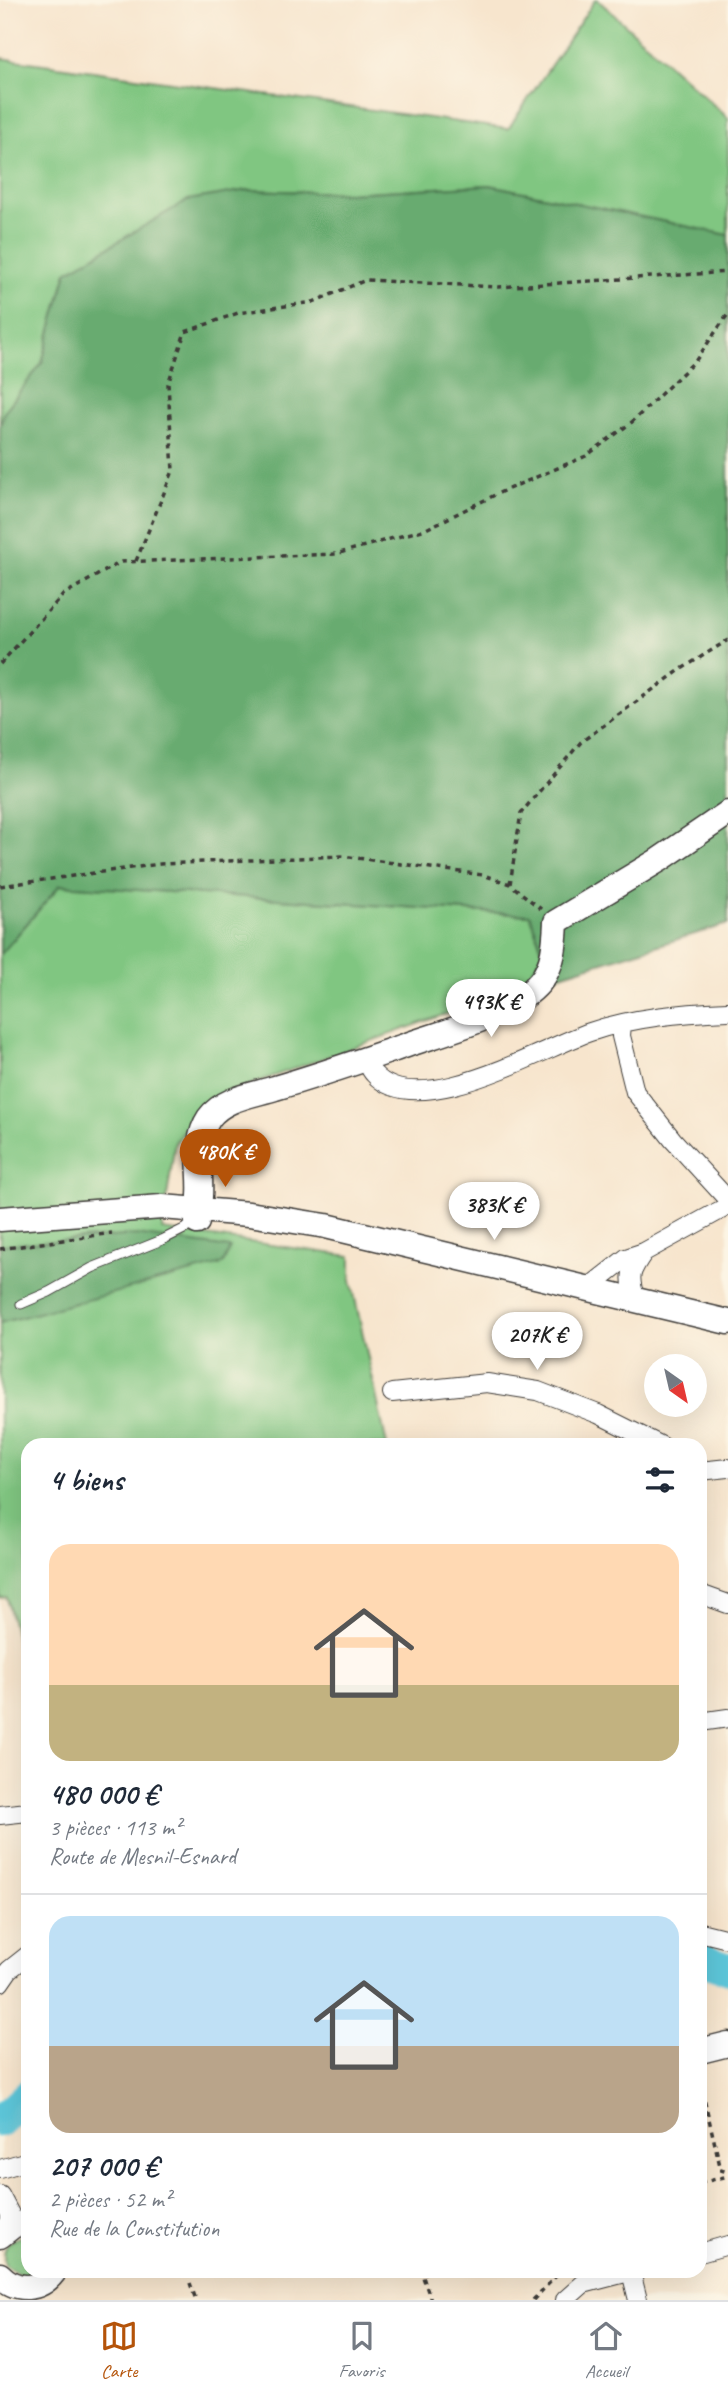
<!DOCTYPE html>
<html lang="fr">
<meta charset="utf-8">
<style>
:root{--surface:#fff;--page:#f2f2f3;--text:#1f2937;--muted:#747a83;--line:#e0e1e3;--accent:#b45309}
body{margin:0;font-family:Caveat,sans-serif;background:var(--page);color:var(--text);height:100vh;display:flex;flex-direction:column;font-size:26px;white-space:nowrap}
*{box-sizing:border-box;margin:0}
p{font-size:23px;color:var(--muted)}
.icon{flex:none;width:38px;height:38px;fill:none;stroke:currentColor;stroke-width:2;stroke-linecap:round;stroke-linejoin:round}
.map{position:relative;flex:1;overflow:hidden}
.side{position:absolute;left:21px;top:1438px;width:686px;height:840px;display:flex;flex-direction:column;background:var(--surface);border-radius:21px;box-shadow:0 7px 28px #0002}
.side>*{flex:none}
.needle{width:46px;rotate:146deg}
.tools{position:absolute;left:644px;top:1354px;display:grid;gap:14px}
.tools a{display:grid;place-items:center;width:63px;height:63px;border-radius:50%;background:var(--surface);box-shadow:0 7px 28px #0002;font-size:35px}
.price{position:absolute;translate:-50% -60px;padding:0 16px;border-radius:24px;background:#fff;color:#222;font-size:23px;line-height:46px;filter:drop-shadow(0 2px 4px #0008)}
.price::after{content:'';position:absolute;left:50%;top:42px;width:21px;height:16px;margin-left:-10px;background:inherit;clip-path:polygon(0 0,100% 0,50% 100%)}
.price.current{background:var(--accent);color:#fff}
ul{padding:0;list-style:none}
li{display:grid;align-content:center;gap:14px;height:371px;padding:0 28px}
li+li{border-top:2px solid var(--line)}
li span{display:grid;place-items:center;height:217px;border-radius:21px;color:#555}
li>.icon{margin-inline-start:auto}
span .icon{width:126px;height:126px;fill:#fffc;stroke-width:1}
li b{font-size:30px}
h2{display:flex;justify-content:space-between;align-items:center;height:84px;padding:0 28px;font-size:30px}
.tab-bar{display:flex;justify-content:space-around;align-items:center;height:98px;border-top:2px solid var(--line);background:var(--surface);font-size:19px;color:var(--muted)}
.tab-bar a{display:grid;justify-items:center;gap:4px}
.tab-bar .current{color:var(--accent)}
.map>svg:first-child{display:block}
.green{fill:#80c681;stroke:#4e714e;stroke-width:2}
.forest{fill:#68ab6f;stroke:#426446;stroke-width:2}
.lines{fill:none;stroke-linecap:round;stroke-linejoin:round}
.river{stroke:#5dc6d9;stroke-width:32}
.lane-casing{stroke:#3d3a37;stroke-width:11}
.street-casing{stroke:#3d3a37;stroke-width:20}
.secondary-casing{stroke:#3d3a37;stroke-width:27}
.path{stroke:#3d3a37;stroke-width:3.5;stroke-dasharray:5 5;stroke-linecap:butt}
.lane{stroke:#fff;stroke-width:9}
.street{stroke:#fff;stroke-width:18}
.secondary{stroke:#fff;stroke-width:24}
</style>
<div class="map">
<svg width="728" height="2300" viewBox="0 0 728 2300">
<rect width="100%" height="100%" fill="#fcf5e5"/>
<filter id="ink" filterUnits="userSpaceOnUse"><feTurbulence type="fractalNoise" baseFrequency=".0143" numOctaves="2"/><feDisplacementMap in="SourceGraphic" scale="14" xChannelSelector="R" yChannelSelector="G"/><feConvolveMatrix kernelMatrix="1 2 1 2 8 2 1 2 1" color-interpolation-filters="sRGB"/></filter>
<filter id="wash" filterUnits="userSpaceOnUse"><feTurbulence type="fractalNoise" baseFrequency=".00686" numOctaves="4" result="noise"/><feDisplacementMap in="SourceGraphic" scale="28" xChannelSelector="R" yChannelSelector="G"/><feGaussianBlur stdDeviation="1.57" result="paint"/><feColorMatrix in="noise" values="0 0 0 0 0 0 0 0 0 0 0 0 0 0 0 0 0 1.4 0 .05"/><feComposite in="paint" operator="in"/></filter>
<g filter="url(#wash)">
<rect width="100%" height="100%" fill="#f7e5cd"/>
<path class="green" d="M595,0H598L728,118V235L490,185L348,193L247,190L67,272L42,363L5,411L0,426V58L508,129Z
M60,885L530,915L543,953L524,986L210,1099L175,1143L162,1230L351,1256V1280L387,1445L28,1446V1655L20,1657L7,1597L0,1598V955Z
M28,2234V2272H39L23,2277L5,2265C1,2245 10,2239 28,2234Z"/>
<path class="forest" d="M490,185L728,235V924L524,986L543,952L530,915L60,885L0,955V426L5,411L42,363L67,272L188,200L247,190L348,193Z
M137,1235L230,1248L223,1264L0,1323V1245Z"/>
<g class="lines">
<path class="river" d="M700,1959L728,1969
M0,2121L28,2095"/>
</g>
</g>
<g filter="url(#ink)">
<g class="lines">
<g class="lane-casing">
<path id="lane" d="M21,1304L49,1292L92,1268L162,1240L194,1224"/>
</g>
<g class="street-casing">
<path id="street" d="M622,1024L621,1036L635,1092L673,1140L728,1200
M366,1060C368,1064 370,1070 374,1074C417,1123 542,1048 590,1032C634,1017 682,1013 728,1011
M588,1288L626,1258L644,1252L728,1206
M636,1300C628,1276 630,1272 644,1252
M392,1393L487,1383L538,1391L598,1414L662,1446
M700,1471L728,1468
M700,1594L728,1604
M700,1722L728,1718
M0,1815L28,1812
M700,1932L728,1939
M0,1983L9,1970L28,1955
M0,2169L28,2161
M0,2195L10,2214V2227
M700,2253L728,2245
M631,2272L638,2300
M565,2300L583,2284L629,2272"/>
</g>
<g class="secondary-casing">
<path id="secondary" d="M0,1219L162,1207L249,1214L326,1226L728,1322
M197,1222C198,1214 200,1205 200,1196C202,1170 193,1142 209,1118C224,1098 253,1095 275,1088C320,1075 363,1060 407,1045C447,1031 512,1015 540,982C554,965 555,943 556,922L659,860L728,813
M700,2051L728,2044
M0,2236L14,2225L28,2223
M0,2275C16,2292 40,2291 54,2272"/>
</g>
<path class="path" d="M136,561L173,471L168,384L185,332L238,313L313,302L366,280L498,287L728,272
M0,664L64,594L121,562L336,554L426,529L501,492L586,456L632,422L696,360L728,314
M510,884L521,813L581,742L680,670L728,640
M0,886L160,864L342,856L483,875L510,884L541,909
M0,1249L112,1233
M700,2081L721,2170L728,2172
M700,2183L728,2176
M428,2272L422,2274L431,2300
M190,2283L196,2300
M533,2300L557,2275"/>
<use href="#lane" class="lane"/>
<use href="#street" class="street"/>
<use href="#secondary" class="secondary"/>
</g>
</g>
</svg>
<div class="tools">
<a><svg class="needle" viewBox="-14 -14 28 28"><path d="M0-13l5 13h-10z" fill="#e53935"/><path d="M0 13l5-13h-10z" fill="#747a83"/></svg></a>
</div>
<b class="price" style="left:491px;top:1039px">493K €</b>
<b class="price current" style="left:225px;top:1189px">480K €</b>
<b class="price" style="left:494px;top:1242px">383K €</b>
<b class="price" style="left:537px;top:1372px">207K €</b>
<section class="side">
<h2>4 biens<svg class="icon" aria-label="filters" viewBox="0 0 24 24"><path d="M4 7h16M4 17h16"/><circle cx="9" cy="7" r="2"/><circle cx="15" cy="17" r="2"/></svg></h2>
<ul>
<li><span style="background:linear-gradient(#ffd9b3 65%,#c2b280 0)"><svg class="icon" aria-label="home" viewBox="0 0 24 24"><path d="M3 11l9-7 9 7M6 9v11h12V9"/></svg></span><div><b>480 000 €</b><p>3 pièces · 113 m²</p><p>Route de Mesnil-Esnard</p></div></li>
<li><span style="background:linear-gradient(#bfe0f5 60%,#b9a48a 0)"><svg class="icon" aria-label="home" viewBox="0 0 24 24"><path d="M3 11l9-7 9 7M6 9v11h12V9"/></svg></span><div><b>207 000 €</b><p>2 pièces · 52 m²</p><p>Rue de la Constitution</p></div></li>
</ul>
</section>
</div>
<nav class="tab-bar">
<a class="current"><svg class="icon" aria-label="map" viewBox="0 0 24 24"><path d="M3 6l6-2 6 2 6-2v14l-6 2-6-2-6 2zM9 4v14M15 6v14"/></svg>Carte</a>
<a><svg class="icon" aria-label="saved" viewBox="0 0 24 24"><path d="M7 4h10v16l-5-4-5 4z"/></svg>Favoris</a>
<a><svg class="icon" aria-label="home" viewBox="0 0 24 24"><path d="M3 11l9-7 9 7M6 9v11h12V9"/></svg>Accueil</a>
</nav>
